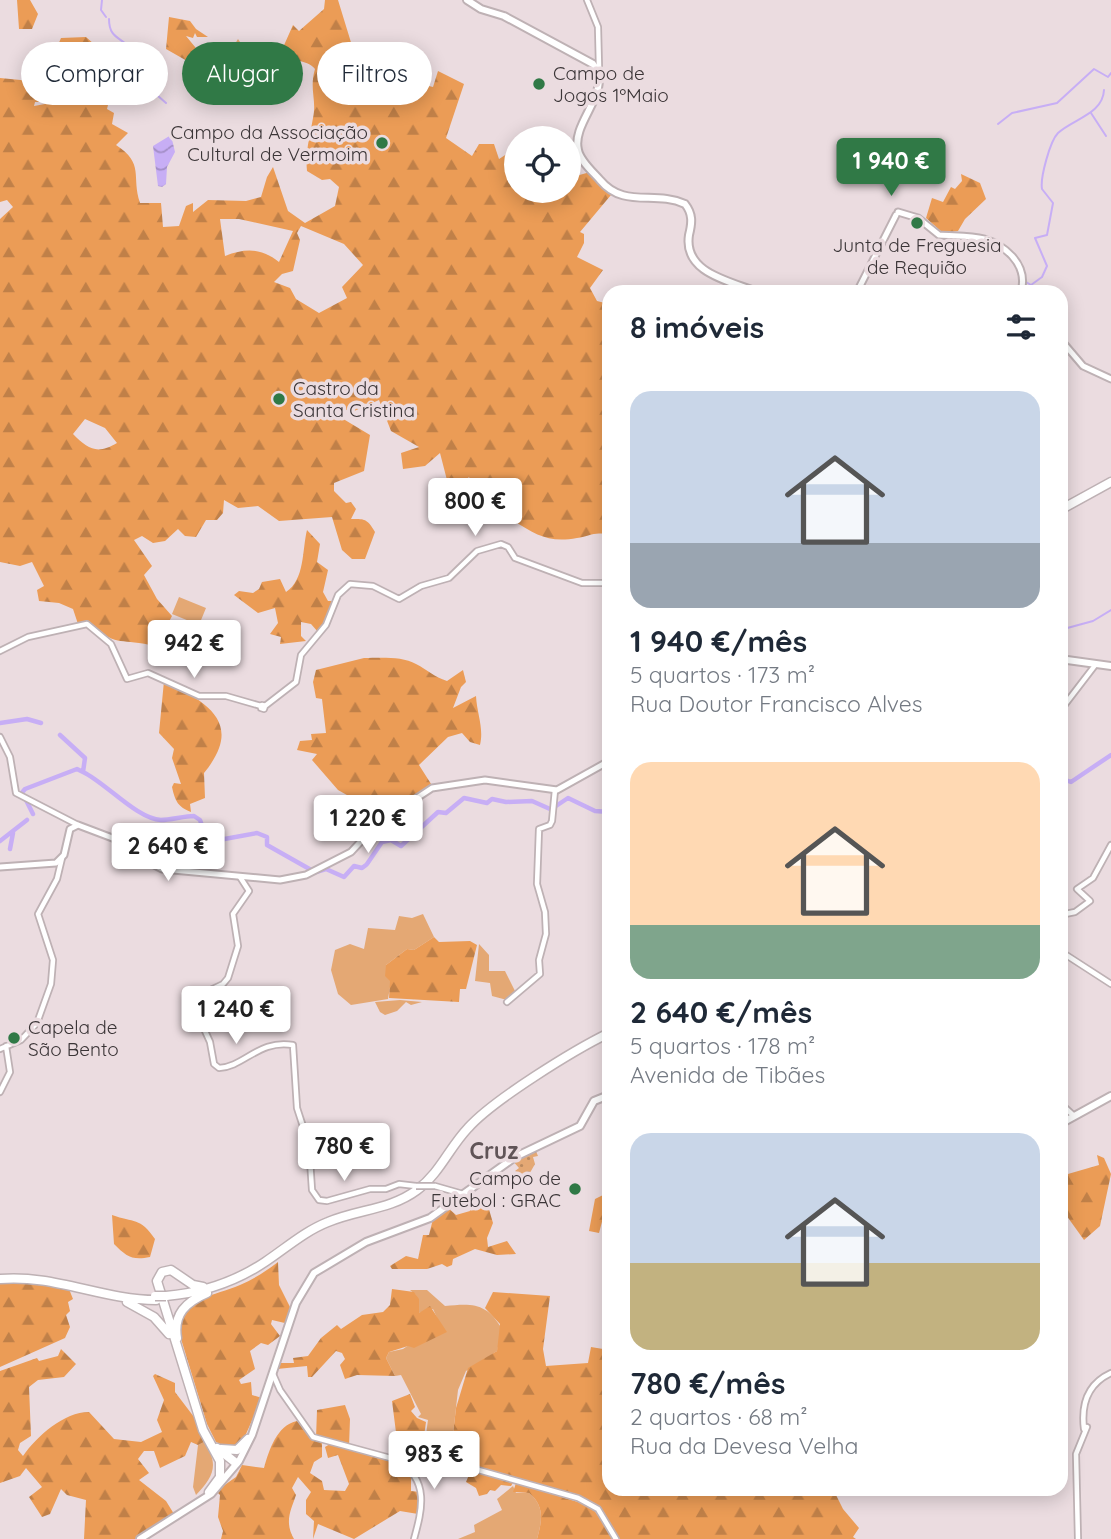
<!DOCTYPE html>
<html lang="pt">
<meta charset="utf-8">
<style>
:root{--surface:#fff;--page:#f2f2f3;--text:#1f2937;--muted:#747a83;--accent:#307946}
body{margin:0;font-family:Quicksand,sans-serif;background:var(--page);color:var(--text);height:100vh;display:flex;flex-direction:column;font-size:26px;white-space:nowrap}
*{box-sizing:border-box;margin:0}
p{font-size:23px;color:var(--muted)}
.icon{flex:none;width:38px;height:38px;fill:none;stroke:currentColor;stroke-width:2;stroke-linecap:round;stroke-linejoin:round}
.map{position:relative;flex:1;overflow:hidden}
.drawer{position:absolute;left:602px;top:285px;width:466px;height:1211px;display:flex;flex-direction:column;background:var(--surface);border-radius:21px;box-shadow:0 4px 18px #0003}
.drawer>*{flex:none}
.guide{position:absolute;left:21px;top:42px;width:476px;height:63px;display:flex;gap:14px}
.tools{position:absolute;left:504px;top:126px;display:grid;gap:14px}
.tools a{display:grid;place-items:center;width:77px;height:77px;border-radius:50%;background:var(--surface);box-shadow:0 4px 18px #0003;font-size:35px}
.price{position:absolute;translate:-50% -60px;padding:0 16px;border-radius:7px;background:#fff;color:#222;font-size:23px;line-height:46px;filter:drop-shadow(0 2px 4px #0008)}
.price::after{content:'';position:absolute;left:50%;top:42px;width:21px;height:16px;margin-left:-10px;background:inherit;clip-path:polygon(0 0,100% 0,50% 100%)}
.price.active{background:var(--accent);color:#fff}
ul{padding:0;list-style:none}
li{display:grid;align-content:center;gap:14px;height:371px;padding:0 28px}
li span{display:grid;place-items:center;height:217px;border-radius:21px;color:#555}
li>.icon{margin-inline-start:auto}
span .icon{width:126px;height:126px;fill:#fffc;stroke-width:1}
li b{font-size:30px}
h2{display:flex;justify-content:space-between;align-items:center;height:84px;padding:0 28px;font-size:30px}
.tag{padding:0 24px;border-radius:32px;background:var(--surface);box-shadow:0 4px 18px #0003;font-size:24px;line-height:63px}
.tag.active{background:var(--accent);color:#fff}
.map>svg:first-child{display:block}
.grass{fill:#e4a874}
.forest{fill:url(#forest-firs);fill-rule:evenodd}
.garden{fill:url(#garden-dots)}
.water{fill:url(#water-waves)}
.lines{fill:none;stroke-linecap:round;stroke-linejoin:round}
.stream{stroke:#c7aef5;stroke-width:2}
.river{stroke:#c7aef5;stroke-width:4.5}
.tertiary-casing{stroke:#beb1b4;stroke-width:8}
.secondary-casing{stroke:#beb1b4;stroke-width:9}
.primary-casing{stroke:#beb1b4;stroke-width:10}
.motorway-casing{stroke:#beb1b4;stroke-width:11}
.tertiary{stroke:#fff;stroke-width:4.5}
.secondary{stroke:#fff;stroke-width:5}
.primary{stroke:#fff;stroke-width:6}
.motorway{stroke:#fff;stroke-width:8}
.tertiary-bridge-casing{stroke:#beb1b4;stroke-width:8;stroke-linecap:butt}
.motorway-bridge-casing{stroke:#beb1b4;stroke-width:11;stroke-linecap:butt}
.tertiary-bridge{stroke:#fff;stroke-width:4.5}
.motorway-bridge{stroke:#fff;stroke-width:8}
.poi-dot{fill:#307946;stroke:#ebdce0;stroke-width:2.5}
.labels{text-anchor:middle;stroke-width:7;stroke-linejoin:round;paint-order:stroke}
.poi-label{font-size:19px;fill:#3b3537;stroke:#ebdce0;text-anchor:start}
.quarter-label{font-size:23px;font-weight:bold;fill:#605457;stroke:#ebdce0}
</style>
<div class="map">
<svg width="1111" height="1539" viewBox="0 0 1111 1539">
<defs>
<pattern id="forest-firs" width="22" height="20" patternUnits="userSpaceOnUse" patternTransform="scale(1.75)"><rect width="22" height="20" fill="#eb9c56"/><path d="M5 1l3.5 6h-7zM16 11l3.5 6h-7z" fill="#c08048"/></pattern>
<pattern id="garden-dots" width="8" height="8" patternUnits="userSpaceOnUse" patternTransform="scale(1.75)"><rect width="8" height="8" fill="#e4a874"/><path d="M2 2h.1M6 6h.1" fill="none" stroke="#ba8a60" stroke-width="1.8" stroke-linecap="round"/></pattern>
<pattern id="water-waves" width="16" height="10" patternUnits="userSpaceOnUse" patternTransform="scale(1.75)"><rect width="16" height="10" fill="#c7aef5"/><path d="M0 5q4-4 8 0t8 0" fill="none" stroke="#a38ec7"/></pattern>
</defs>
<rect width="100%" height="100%" fill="#ebdce0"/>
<path class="grass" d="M238,39C248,53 250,62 238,75L221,78L205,59L209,55L207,59L210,61L213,57L220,67L232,53L228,55L220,47L223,44L230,52Z
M179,597L206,608L199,625L172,614Z
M423,914L434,937L414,950L407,949L386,965L391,981L388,999L351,1005L338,994L331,970L335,950L350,944L364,949L368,928L395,930L399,916L412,918Z
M479,944L489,955V971H505L516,993L507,1000L492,996L490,983L475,981Z
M400,1000L422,1002L411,1005L406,1002L397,1011L385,1015L380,1012L375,1002Z
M410,1290H427L445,1306C473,1303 487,1303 502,1329L497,1351L466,1371L458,1390L452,1443L460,1447L449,1460L433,1457C424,1444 426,1435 428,1420L418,1417L421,1414L401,1375L395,1376L386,1358L389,1352L403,1349L440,1324L433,1309L419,1313L416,1295Z
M204,1442C220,1465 213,1477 196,1495L193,1487L198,1445Z
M513,1486L516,1493H529C545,1506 542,1521 537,1539H458L475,1532L474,1525L502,1510L497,1499Z"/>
<path class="forest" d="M17,0H30L38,14L32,29H19Z
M325,0H338L357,62L368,71L372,70L376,51L401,58L398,73L426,79L425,85L433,87L438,71L464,84L446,138L472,156L479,144H494L499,159L516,148V191H569V178L590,172L611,195L580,232L584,234V243L577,257L603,270L590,288L597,301L609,304V428L606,426L603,438H609V535C594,531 591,536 577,538C549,543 536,535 514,521L520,503L516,495L506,494L499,480L484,481L477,493L469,477L454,491L448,484L440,453L425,466L403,469L401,453L419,447L391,431L379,400L352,412L341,408L335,414L370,435L364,471L334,483V491L346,503L351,502L356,509L351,519C364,519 367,518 375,532L365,559H352L342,550L332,517L279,521L258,506L238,508L224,500L223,513L217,520H206L196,537L185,536L178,529L165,541L153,543L142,536L134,540L152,566L144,575L157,599L172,616L162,635V654L157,658L150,645C117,638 118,647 87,623L78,624L73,609L59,603L39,601L37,590L44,586L32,562L20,566L0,562V219L13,207L7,200L0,202V78L31,81L41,102H35L34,106L45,104L47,97L40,82H48V77L64,71V66L52,59L61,38L86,37L103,52L99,57L112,70L114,81L107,109L114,113L112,124L128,133L116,145C145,164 131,176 140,203H161L163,227L179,226L186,206L193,203V212L208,200L246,201L261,197L267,177L273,167L288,211L305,223L335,206L339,187L330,179L322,180L307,171C305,152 310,136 313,118C317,99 309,90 315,69C306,58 290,63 281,52L293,25L299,31L324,9ZM220,219H239L293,231L279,262C261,248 246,248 225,256ZM301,226L344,244L363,265L342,287L347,298L319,313L296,299L290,288L274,282L282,274L293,271L300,240L297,233ZM85,419L105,428L117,443C97,455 88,449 73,434Z
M169,17L190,21L196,29L208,37H197L195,33L193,38L186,36L200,53L193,54L195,61L210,68L217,78L166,49Z
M961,174L980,183L986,199L965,219L958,231L943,233L926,218L932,198L943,202L951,187L955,189L962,181Z
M307,530L320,544L317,562L328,570L323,592L328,601H334L327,622L318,632L311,624L301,622V636L306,641L280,644L281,637L270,634L278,623L275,608L258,613L234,595L239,591L253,593L259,589L262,582L280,579L286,592C305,580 302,550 307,530Z
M364,658C380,658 402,656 416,664C428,670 434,677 447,681L463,670L466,682L461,687L453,708L476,696C477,714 484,728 480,745L470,742L462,733L448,737L419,765L433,787L393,811L386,798L370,808L338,790L312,760L317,754L297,750L300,741L312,740L311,734L326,733L322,699L316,698L313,682L316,670Z
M164,681C207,702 245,723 204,773L205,798L190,804L191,812C178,807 175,801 172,787L174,783L181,784L172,758L174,749L159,733Z
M434,937L439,942L470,941L477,945L466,989H460L459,1002L389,998L390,981L385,976L386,965L407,949L414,950Z
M1097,1155L1104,1158L1111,1174L1100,1226L1084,1240L1061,1208V1176L1099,1165Z
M609,1192V1218H603L599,1233L589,1231L595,1199Z
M480,1201L482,1207L488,1206L493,1223L487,1238L488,1247L507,1241L516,1254L497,1255L475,1249L453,1259L452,1265L447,1267L442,1264L427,1269H392L390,1266L406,1256L418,1259L423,1235H429L433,1219L447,1207L456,1215L470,1211L469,1204Z
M112,1215C134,1223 140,1217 155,1239L150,1257C132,1261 126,1256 114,1244Z
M278,1262L279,1285L291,1309L289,1324L272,1320L271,1324L280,1336L268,1345L261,1343L250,1351L255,1369L239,1380L241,1384L251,1382L252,1395L262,1398L242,1443L231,1449L216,1442L207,1424L178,1329C184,1297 214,1296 240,1285C254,1279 266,1271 278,1262Z
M17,1279L69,1289L73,1299L68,1302L70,1311L66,1315L70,1327L65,1338L0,1367V1282Z
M392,1289L414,1292L419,1299V1313L430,1306L447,1332L414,1348L408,1346L389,1352L386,1358L395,1376L357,1375L345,1379L340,1365L345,1359L342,1353L336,1351L312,1377H308L307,1366L277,1369L281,1363H294L293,1358L308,1356L321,1338L337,1325L341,1329L362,1315L383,1312L390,1305Z
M493,1292L550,1296L543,1349L546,1366L588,1363L591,1347L609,1350V1489H833L843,1509L859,1528L853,1537L856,1539H619L597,1506L577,1496L455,1461L461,1447L452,1443L456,1408L468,1368L497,1351L500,1324L485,1308Z
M61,1349L76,1364L64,1377L38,1380L29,1387L31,1436L20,1443L18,1450L23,1456C37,1436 64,1412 89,1412L114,1439L141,1442L162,1432L157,1420L164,1400L153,1376L155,1374L175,1383V1392L194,1417L204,1442L198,1445L191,1442L185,1456L160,1468L154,1451H144L138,1459L149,1473L139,1480L166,1501L174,1514L138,1539H84L86,1500L67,1495L61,1489L50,1514L42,1517L29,1497L42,1487L26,1468L20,1476L0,1483V1371L37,1358L39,1361L58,1356Z
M410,1394L415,1407L411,1411L417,1418L426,1422L423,1443L430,1458L399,1456L392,1401Z
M345,1405L350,1419L349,1447L316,1438L317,1410Z
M297,1421L309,1436L322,1443V1457L314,1462L310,1473L322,1481L324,1490L345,1491L349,1484L338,1455L328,1458L325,1447L330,1444L399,1463L414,1477L411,1479V1491L420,1492L418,1514L400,1511L354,1539L318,1524L313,1539L314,1521L306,1514V1500L311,1492L298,1477L292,1488L296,1495C291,1510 284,1522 294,1539H221L223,1531L218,1517L220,1495L216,1491L236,1477L242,1465L264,1468C269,1450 277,1425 297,1421Z
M471,1470L514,1481L511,1486L501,1485L495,1491L490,1490L487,1494L479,1496L476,1488L466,1482Z
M516,1483L591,1506L615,1539H537C542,1521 545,1506 529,1493L513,1492Z"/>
<path class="garden" d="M535,1149L538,1156L533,1157L535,1164L527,1178L515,1171L519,1168L512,1160Z"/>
<path class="water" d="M171,135L175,152L167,167L166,184L162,187L158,186L153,146Z"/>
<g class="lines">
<path class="stream" d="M102,0L101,10L106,17
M109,19C109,38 120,37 132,49L126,63L127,77L149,88L166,103
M1091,113L1106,136
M998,124L1012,113L1057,103L1094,69L1108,77L1111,73
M1026,282L1031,285L1042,277L1047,266L1035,238L1047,235L1053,203L1042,189C1040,178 1050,141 1058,133C1073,119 1103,114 1104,90
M1014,292L1020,285
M1060,630L1093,621L1111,610"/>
<path class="river" d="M0,723L27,719L41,723
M60,735L85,758L83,772C106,783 137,819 161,820C171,820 184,816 194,816L200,820L205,834L219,840L257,833L267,837V845L313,871
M1060,778L1071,782L1111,755
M20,795L25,789L77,769L83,772
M26,800L33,814
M553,808L568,798L595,811L609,812
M0,841L27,820
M10,849L13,833
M367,864L382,842L391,840L401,846L438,812L446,813L464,798L487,803L492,799L506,802L532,801L550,809
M316,872L326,869L344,877L354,866L362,868L366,865"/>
<g class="tertiary-casing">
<path id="tertiary" d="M587,0L598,27L599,67H596
M0,651L28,637L87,624L111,644L127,679L148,673L199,696H226L261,706
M262,705L265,706L264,709L261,708Z
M265,706L296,682L301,655L326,625L338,595L350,584L373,586L399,599L421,586L449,578L477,551L501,544L508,547L515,558L582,583H609
M1060,711L1096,664
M0,737L10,757L16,793L78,825
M240,877L249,891L233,914L238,946L228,978L223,984L204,993L196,1011L210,1042L214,1064L219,1068C244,1067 259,1039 293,1045L297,1108L309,1145L312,1190L319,1200L327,1201L370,1189H386L399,1184L416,1186
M1060,915L1075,912L1090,901L1077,889L1093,878L1111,845
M1060,951L1111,984
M507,1002L540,974L539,960L546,934L545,912L537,884L539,829L550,825L552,821L555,790
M0,1049L21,1040L37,1023L51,984L53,960L38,914L57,879L62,858
M0,1092L10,1072L6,1046
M1060,1103L1074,1116
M435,1186L463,1194
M273,1374L280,1390L313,1437L394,1459
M1084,1429C1081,1405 1087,1384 1111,1373
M398,1459L404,1456L450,1462L578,1498L598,1509L616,1539
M398,1461C430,1480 422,1510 414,1539
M1078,1539L1076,1454L1087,1427"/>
</g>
<g class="secondary-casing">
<path id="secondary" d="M898,212L918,218L939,235C968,237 990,233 1012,256C1022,267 1025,278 1021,292
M857,292L896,215
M1060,339L1083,366L1111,379
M0,867L56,863L64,855L70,829L78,825L115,839L129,852L162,869L280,880L306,875L351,852L376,825L432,788L485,780L557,790L609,761"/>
</g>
<g class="primary-casing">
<path id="primary" d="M467,0L481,9L504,16L593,64C614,91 571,122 578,150C580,161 593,172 600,180C624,209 655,190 685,204C693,214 692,223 689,235C683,273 730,281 757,292
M1060,659L1111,666
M1060,1124L1111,1096
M140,1539L211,1494L239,1461L252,1435L296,1303L314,1273L366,1242L430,1218L515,1157L580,1126L594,1101L609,1095"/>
</g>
<g class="motorway-casing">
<path id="motorway" d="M1060,510L1111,482
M0,1279C53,1274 103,1300 156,1300
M203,1287L193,1285L171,1270L162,1272L157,1281L203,1430L220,1461V1477L209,1492
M166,1296C201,1293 235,1282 265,1262C286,1248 305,1231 328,1222C359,1209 390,1210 417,1190C440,1173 449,1148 468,1128C493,1100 574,1050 609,1033
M127,1302L154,1317L169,1334
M177,1338C173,1314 186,1302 207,1293
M217,1448L236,1463
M221,1449L237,1450L248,1439"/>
</g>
<use href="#tertiary" class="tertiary"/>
<use href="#secondary" class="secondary"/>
<use href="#primary" class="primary"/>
<use href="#motorway" class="motorway"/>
<g class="tertiary-bridge-casing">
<path id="tertiary-bridge" d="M416,1186H435"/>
</g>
<g class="motorway-bridge-casing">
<path id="motorway-bridge" d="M155,1296H166"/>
</g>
<use href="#tertiary-bridge" class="tertiary-bridge"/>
<use href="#motorway-bridge" class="motorway-bridge"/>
</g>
<g class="poi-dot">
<circle cx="539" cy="84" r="7"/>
<circle cx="382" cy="143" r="7"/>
<circle cx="917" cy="223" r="7"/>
<circle cx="279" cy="399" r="7"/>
<circle cx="14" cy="1038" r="7"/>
<circle cx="575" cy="1189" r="7"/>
</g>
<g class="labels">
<g class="poi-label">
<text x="553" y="80">Campo de<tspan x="553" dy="22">Jogos 1ºMaio</tspan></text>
<text x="368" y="139" text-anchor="end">Campo da Associação<tspan x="368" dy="22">Cultural de Vermoim</tspan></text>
<text x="917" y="252" text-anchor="middle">Junta de Freguesia<tspan x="917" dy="22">de Requião</tspan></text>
<text x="293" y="395">Castro da<tspan x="293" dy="22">Santa Cristina</tspan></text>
<text x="28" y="1034">Capela de<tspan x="28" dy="22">São Bento</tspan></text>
<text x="561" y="1185" text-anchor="end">Campo de<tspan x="561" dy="22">Futebol : GRAC</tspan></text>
</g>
<g class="quarter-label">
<text x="494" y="1159">Cruz</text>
</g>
</g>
</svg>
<div class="tools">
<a><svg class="icon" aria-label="locate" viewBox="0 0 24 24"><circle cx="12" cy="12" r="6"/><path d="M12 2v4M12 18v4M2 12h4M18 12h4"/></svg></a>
</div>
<b class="price active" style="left:891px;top:198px">1 940 €</b>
<b class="price" style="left:475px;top:538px">800 €</b>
<b class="price" style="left:194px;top:680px">942 €</b>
<b class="price" style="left:368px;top:855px">1 220 €</b>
<b class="price" style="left:168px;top:883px">2 640 €</b>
<b class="price" style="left:236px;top:1046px">1 240 €</b>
<b class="price" style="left:344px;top:1183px">780 €</b>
<b class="price" style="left:434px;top:1491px">983 €</b>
<div class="guide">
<a class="tag">Comprar</a>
<a class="tag active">Alugar</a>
<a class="tag">Filtros</a>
</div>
<section class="drawer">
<h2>8 imóveis<svg class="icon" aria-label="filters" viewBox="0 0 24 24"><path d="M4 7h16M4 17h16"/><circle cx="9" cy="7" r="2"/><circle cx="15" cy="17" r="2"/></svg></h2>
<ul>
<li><span style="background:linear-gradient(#c9d6e8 70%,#9aa5b1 0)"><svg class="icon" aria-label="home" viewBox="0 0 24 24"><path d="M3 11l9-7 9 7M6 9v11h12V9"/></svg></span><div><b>1 940 €/mês</b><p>5 quartos · 173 m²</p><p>Rua Doutor Francisco Alves</p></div></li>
<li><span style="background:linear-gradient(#ffd9b3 75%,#7fa58c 0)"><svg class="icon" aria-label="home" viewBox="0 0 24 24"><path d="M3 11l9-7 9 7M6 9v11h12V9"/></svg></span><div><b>2 640 €/mês</b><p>5 quartos · 178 m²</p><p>Avenida de Tibães</p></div></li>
<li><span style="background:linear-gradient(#c9d6e8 60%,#c2b280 0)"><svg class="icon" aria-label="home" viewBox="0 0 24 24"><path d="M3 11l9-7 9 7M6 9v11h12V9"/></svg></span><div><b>780 €/mês</b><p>2 quartos · 68 m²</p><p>Rua da Devesa Velha</p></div></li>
</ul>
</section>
</div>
